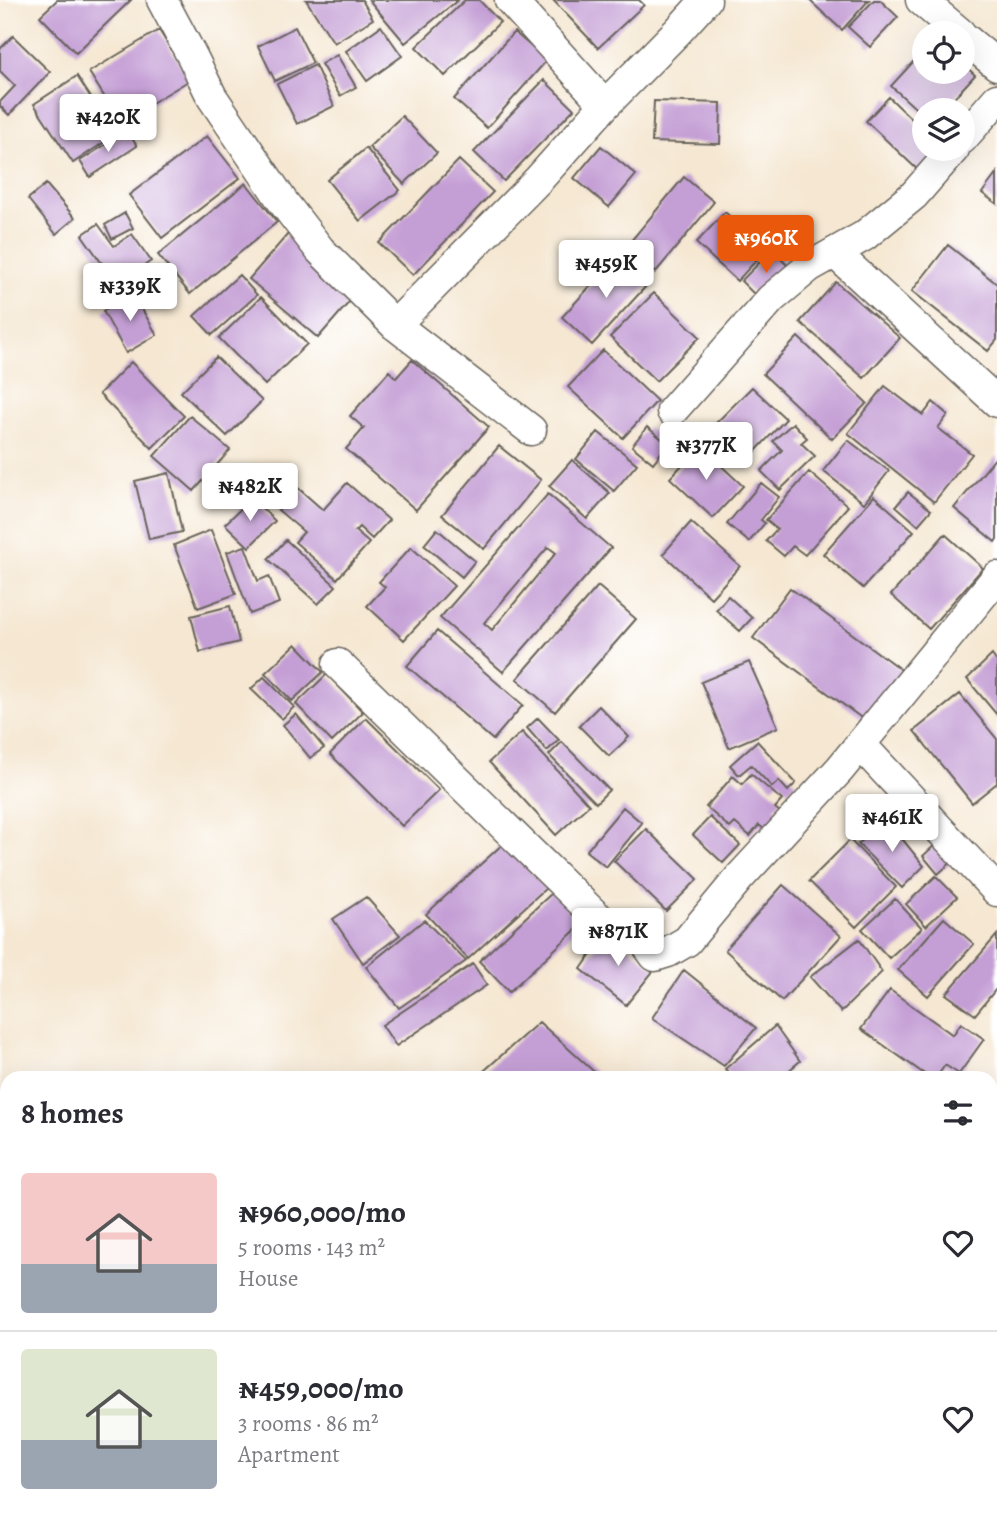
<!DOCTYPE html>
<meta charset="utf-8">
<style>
:root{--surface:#fff;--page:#f7f7f7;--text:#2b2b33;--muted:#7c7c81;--line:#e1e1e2;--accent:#ea580c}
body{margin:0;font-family:Alegreya,serif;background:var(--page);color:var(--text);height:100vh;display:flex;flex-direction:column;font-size:26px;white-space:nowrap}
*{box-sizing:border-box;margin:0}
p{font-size:23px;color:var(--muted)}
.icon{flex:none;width:38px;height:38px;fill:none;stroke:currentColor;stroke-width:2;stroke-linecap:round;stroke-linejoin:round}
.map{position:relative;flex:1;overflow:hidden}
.drawer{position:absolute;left:0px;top:1071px;width:998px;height:450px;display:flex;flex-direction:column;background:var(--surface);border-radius:21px 21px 0 0;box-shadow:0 7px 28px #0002}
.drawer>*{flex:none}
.tools{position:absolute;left:912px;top:21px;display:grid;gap:14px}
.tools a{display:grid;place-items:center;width:63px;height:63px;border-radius:50%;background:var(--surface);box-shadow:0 7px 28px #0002;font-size:35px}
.price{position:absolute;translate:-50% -60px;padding:0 16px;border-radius:7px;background:#fff;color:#222;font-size:23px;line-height:46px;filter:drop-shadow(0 2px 4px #0008)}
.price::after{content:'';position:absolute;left:50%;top:42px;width:21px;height:16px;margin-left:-10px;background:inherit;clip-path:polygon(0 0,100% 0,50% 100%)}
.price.current{background:var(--accent);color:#fff}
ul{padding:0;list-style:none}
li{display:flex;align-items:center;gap:21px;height:175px;padding:0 21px}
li+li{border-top:2px solid var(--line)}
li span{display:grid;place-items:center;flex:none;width:196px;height:140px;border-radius:7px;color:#555}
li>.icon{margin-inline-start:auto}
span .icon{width:84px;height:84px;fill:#fffc;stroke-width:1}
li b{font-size:30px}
h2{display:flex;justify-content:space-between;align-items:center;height:84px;padding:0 21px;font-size:30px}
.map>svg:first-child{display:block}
.building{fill:#c49fd5;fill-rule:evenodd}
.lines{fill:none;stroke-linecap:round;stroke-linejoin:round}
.minor-casing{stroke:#68635b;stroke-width:33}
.minor{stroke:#fff;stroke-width:30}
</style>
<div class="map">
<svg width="997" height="1520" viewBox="0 0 997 1520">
<rect width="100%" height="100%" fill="#fff"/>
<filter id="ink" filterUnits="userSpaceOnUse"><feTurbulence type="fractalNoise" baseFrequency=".0143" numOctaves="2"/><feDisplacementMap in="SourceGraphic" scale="14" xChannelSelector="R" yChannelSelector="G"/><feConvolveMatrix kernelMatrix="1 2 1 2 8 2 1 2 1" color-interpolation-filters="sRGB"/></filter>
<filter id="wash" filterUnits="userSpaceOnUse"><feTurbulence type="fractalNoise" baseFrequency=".00686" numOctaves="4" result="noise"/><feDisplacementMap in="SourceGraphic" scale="28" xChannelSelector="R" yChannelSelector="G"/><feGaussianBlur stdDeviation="1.57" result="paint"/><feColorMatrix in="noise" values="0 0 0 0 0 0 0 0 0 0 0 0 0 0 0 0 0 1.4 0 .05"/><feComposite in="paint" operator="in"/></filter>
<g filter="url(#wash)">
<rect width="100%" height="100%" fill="#f5e7d1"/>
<g id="blocks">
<path class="building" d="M57,0H131L76,53L40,16Z
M306,0H362L373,19L334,43Z
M369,0H458L405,43Z
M465,0H479L500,22L445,76L416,47Z
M553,0H639L644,5L598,48Z
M809,0H869L842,30Z
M874,0H880L898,17L870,47L848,27Z
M381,26L402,56L367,81L346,51Z
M295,27L313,63L275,81L258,46Z
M159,30L190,80L120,122L89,72Z
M514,32L547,60L487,128L454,99Z
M13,36L50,72L9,115L0,106V102L15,86L0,71V49Z
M924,50V72H962V63L975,75L943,110H924V116L891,86Z
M337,55L356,87L340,96L321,64Z
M315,65L334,106L297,124L277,84Z
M77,76L115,135L73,163L34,104Z
M544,80L574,109L504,181L474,152Z
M889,97L924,131V149H944L921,173L866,121Z
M654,101L721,103L720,144L652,142Z
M402,116L437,153L404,184L369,147Z
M127,131L137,146L90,177L80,161Z
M207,136L240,178L162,238L129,195Z
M601,146L636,175L609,207L574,178Z
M366,148L400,190L360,221L327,180Z
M459,160L493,192L413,275L379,243Z
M997,173V204L982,193Z
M684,177L714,202L655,273L625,248Z
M246,183L277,222L190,294L158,255Z
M46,184L75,218L56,234L28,199Z
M725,212L766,250L737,281L696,243Z
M125,213L133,228L112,239L105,225Z
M98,224L114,246L132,234L151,261L117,285L82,235Z
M288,234L357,293L318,338L249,279Z
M948,245L997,284V340L988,351L912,291Z
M772,250L791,269L760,300L741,281Z
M619,255L649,283L592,345L562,317Z
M239,275L257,295L212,335L194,316Z
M836,282L900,338L864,378L800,322Z
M654,293L700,337L656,381L610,337Z
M133,294L157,335L126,353L103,311Z
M261,297L307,344L265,385L219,338Z
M798,337L867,403L832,439L763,374Z
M603,350L657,401L623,438L568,387Z
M216,357L262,401L227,436L181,392Z
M412,360L489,427L416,510L346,449L364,428L350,416L389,371L396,378Z
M131,362L184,416L152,448L99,394Z
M885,386L923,415L933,402L948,415L938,428L972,454L934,502L848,433Z
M752,387L786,419L750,457L715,424Z
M190,416L230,450L194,491L154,456Z
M793,423L807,438L801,443L815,456L780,490L761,471L782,450L773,441Z
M647,427L668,444L653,463L632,446Z
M598,432L637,464L614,491L576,459Z
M848,440L889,471L864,503L823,471Z
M499,446L541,480L484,549L442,515Z
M700,446L743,486L713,518L670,478Z
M997,456V539L995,542L954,508Z
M572,460L610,493L587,519L549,486Z
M809,472L848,506L805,555L793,546L784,556L766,541L777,529L766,520Z
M169,473L182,532L149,539L135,481Z
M347,483L389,520L372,539L359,527L355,531L369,543L337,579L295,542L304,532L278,510L298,488L323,510Z
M761,483L779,497L761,520L765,523L749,542L727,524Z
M908,492L931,510L918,525L896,506Z
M548,494L611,548L503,672L440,618ZM548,547L556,553L492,630L484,623Z
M874,496L914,531L863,588L823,554Z
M252,498L275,521L249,547L225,524Z
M691,522L740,566L711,598L663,554Z
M437,529L475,561L462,577L424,545Z
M211,530L236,594L198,608L174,545Z
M945,534L983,568L929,629L891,595Z
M286,540L336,586L318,604L268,559Z
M245,546L258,581L269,576L279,603L250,614L227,552Z
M411,547L454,586L404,640L367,606L385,587L379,582Z
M598,586L636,619L555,712L517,679Z
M790,588L904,672L867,722L753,638Z
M728,596L752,618L740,631L716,610Z
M230,606L239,642L200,652L191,616Z
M437,631L523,705L493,740L407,666Z
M296,644L323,672L292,701L265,673Z
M992,655L997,662V715L967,679Z
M749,662L778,727L729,748L701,682Z
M327,674L363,712L332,742L296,704Z
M264,677L294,707L282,719L251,689Z
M960,694L997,739V783L972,803L914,731Z
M599,706L629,737L609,756L579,726Z
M296,714L324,748L310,758L283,725Z
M366,718L439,790L402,826L330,754Z
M538,718L559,740L547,751L527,728Z
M522,732L589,805L556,835L489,762Z
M757,741L796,783L788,791L779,781L772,787L751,765L739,775L730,765Z
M562,742L609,790L596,803L549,755Z
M751,774L782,800L775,808L781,813L766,831L759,825L750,836L735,823L730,828L706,807L733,776L742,784Z
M623,807L642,823L606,867L586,851Z
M710,817L740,845L723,863L693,835Z
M887,820L924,866L902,888L858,844Z
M646,829L698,879L666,911L614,861Z
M850,840L896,887L856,927L809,881Z
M938,842L954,860L938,874L923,856Z
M504,843L546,888L468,959L426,914Z
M936,876L957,897L926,926L906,904Z
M783,885L841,936L782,1001L725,950Z
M552,893L582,924L509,992L479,961Z
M366,897L400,935L363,963L333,919Z
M895,899L922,928L889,958L862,929Z
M944,918L974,944L928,996L898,970Z
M424,920L466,961L399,1008L366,967Z
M608,930L655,969L626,1005L581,969Z
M997,935V988L975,1015L946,994Z
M859,939L882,972L841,1012L810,977Z
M473,964L487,985L396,1046L382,1025Z
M684,970L756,1028L724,1066L652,1018Z
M890,990L953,1035L961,1023L984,1039L959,1074L945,1065L936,1078H930L861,1029Z
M539,1022L601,1078H476Z
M775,1026L800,1061L780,1078H734L725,1069Z
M990,1241L997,1246V1347L990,1356Z
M990,1361L997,1366V1418L990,1414Z"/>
</g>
</g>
<g filter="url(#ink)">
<use href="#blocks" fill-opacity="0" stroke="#68635b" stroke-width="2"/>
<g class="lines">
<g class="minor-casing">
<path id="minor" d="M162,0L193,58L212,97L283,202L320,250L395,325L531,430
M510,0L605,105
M921,0L960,33
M962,36L997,65
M962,139L997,99
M835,253L997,402
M395,325L539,179L605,105L678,31L706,0
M672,411L771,299L809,267L864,236L914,195L954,149
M338,664L591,911L611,929L641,937L655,956L668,952L687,941L740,877L840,769L997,577
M860,744L997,891"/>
</g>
<use href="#minor" class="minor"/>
</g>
</g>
</svg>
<div class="tools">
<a><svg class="icon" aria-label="locate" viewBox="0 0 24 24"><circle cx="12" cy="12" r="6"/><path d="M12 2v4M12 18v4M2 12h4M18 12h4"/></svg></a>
<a><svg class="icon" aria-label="layers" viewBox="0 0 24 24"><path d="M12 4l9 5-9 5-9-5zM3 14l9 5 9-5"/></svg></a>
</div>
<b class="price" style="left:108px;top:154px">₦420K</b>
<b class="price current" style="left:766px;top:275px">₦960K</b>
<b class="price" style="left:606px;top:300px">₦459K</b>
<b class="price" style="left:130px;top:323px">₦339K</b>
<b class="price" style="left:706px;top:482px">₦377K</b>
<b class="price" style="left:250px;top:523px">₦482K</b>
<b class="price" style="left:892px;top:854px">₦461K</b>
<b class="price" style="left:618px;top:968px">₦871K</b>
<section class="drawer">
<h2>8 homes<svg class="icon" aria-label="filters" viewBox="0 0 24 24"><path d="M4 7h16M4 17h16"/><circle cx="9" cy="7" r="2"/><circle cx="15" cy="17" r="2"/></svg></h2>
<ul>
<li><span style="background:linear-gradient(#f6c9c9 65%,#9aa5b1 0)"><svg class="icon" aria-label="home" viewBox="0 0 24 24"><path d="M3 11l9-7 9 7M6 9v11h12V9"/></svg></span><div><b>₦960,000/mo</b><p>5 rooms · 143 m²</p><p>House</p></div><svg class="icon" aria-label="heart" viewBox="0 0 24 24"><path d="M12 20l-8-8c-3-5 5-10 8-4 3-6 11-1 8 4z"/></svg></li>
<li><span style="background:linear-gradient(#dfe7d0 65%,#9aa5b1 0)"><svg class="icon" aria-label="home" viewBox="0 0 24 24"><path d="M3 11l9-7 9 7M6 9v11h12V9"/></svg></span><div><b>₦459,000/mo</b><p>3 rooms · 86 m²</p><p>Apartment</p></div><svg class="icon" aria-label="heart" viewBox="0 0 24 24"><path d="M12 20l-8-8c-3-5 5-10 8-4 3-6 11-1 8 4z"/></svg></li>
</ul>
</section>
</div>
